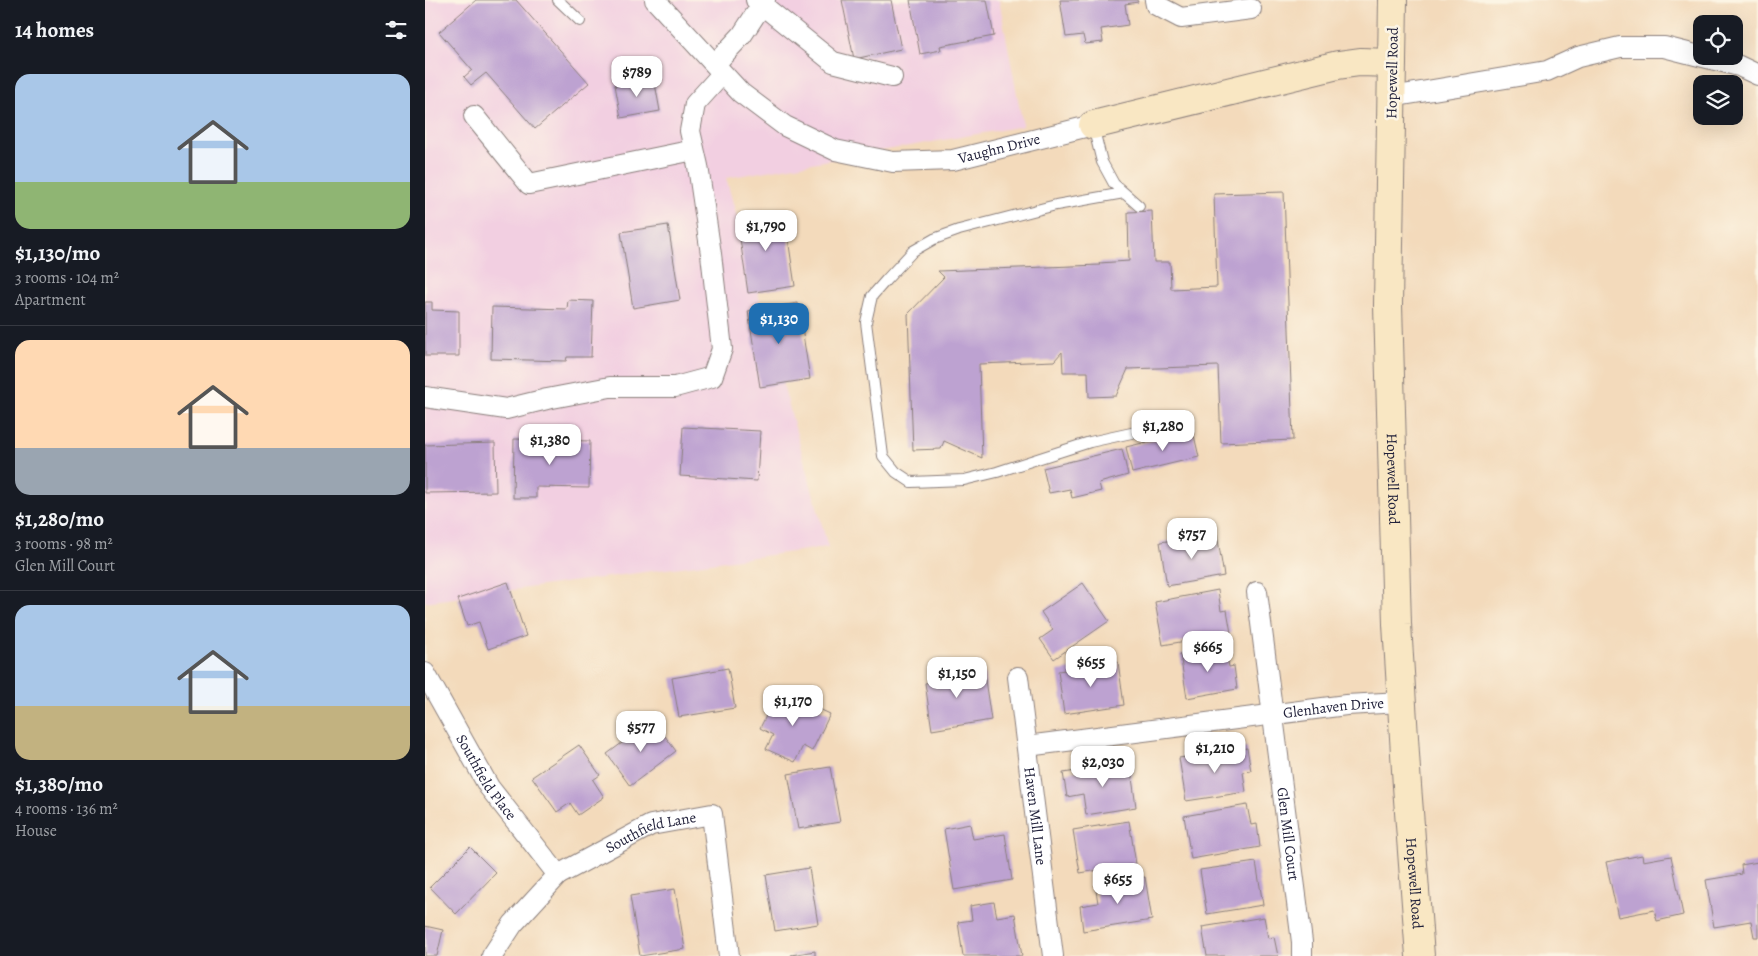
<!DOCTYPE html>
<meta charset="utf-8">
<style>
:root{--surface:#171b24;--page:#242831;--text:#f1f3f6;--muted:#9ea1a6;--line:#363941;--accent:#1f6fb2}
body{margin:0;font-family:Alegreya,serif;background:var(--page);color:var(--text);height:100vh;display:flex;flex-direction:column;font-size:19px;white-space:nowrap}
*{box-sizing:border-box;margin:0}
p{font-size:16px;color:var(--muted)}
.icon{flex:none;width:28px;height:28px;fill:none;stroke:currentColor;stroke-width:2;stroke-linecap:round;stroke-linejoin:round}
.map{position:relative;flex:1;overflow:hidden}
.details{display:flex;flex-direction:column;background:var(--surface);width:425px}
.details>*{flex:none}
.tools{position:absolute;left:1268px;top:15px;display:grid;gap:10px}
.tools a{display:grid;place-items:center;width:50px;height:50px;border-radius:10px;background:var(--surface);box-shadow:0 5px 20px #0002;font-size:25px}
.price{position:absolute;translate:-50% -42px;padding:0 11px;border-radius:10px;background:#fff;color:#222;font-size:16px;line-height:32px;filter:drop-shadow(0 1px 2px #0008)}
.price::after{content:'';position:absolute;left:50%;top:30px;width:15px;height:11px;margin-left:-8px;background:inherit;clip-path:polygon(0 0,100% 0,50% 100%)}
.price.active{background:var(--accent);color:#fff}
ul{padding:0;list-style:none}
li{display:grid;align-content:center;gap:10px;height:265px;padding:0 15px}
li+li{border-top:1px solid var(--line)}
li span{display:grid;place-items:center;height:155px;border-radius:15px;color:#555}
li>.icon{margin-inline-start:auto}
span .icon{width:90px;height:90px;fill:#fffc;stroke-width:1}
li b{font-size:21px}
h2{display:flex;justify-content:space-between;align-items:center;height:60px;padding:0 15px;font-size:21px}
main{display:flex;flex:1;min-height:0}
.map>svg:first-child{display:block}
.built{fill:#f2cfe1}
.building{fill:#bda2d1}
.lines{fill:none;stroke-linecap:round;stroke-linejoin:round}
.lane-casing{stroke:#8a7e7b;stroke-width:12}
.street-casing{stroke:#8a7e7b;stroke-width:22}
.secondary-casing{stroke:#8a7e7b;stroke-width:30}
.lane{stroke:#fff;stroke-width:10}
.street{stroke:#fff;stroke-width:20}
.secondary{stroke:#f9e7c3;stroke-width:28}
.labels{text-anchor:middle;stroke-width:5;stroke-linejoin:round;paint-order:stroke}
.street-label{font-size:15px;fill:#22223b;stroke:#fcf5e5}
</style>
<main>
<section class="details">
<h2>14 homes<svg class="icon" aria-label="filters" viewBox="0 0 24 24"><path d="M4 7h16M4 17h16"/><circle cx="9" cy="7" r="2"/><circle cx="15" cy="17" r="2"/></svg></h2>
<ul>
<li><span style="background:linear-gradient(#a9c7e8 70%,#8fb573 0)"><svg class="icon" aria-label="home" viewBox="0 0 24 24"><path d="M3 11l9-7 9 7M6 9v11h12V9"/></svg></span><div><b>$1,130/mo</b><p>3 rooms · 104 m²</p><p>Apartment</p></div></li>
<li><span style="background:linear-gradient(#ffd9b3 70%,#9aa5b1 0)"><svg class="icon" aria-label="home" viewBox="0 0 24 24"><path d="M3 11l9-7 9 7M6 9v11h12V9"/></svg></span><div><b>$1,280/mo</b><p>3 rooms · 98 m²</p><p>Glen Mill Court</p></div></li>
<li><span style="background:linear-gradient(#a9c7e8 65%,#c2b280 0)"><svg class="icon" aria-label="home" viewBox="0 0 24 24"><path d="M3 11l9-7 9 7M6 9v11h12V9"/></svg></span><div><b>$1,380/mo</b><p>4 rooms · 136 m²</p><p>House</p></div></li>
</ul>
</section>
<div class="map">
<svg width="1333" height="956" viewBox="0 0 1333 956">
<rect width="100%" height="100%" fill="#fcf5e5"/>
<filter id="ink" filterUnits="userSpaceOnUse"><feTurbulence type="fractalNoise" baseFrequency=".02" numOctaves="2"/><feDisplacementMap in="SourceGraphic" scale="10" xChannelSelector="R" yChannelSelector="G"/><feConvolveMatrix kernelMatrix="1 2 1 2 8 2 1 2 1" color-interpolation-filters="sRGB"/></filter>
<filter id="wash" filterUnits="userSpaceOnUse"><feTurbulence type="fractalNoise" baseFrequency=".0096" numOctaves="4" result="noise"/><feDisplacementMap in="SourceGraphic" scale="20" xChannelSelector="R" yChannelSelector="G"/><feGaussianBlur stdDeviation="1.12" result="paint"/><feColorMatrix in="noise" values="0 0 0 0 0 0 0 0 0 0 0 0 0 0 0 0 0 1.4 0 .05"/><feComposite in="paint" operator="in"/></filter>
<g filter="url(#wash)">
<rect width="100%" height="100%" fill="#f3dabb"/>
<path class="built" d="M0,0H574L598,126L301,178L403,547L0,602Z"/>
<g id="blocks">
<path class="building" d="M51,0H91L164,83L110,129L61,73L46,85L39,77L47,70L14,32Z
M417,0H466L476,49L429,59Z
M485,0H562L569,36L515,46L516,50L495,54Z
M635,0H712L713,2L700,4L703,25L676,29L678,42L660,44L658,35L641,37Z
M229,78L235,111L196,118L190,85Z
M859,192L868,440L796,443L793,366L703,369L691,396L664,397L663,372H638L637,352L629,361L554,364L557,458L519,441L516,449L488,450L483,314L519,277L513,271L675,265L674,263L704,261L703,212L727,211L729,262H745L746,289L792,287L789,194Z
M359,211L370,286L323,293L312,218Z
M243,225L255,300L208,308L196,232Z
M143,300L168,301L166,357H142L141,361L66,359L67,307L142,309Z
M0,302H7V310L34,311V356H0Z
M373,303L385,379L335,387L323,311Z
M258,427L335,431L332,481L255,476Z
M768,431L774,457L707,473L701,447Z
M89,439L165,441L164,488L111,487V498H88Z
M70,443L71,492L0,493V445Z
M697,449L703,475L674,483L676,491L647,498L645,489L624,493L618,468Z
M792,534L799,576L742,586L735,542Z
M83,582L101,636L63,649L54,622L42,626L33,599Z
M658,583L684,621L629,659L615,639L628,630L616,612Z
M793,590L796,611L802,610L806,633L738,645L730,602Z
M800,647L804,667L809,666L812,689L762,698L755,654Z
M693,662L699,705L639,714L633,671Z
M536,666L538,676L559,673L566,720L507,730L500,683L515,680L513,670Z
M303,668L310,708L254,717L247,678Z
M351,696L370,705L373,699L405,714L387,751L378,746L370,762L341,749L348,735L335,728Z
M228,720L251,751L205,786L182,754Z
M154,745L175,775L168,780L179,797L153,815L145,803L132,812L107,777Z
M822,748L826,771L818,772L821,792L761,801L754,758Z
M705,763L711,807L661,815L658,794L642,797L638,773Z
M405,767L415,822L373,829L363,774Z
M822,805L826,825L832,824L835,847L766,859L759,816Z
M704,821L711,864L655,873L648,830Z
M545,824L548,839L580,834L587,880L529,890L519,829Z
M45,847L71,873L31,914L5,887Z
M1217,855L1218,861L1246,856L1258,915L1232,921L1229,910L1193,917L1181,862Z
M831,862L838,905L782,914L775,870Z
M1333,862V937H1329L1326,921L1289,927L1281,880L1317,874L1316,865Z
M384,868L393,924L350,931L341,875Z
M720,877L727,920L658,931L655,906L673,903L670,884Z
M250,889L260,949L215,956L205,896Z
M569,902L572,917L590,914L597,956H538L533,922L547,920L545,906Z
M839,917L843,938L849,937L853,956H782L777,927Z
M0,926L18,930L12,956H0Z
M390,951V956H366V955Z"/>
</g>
</g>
<g filter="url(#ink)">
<use href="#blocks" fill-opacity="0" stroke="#8a7e7b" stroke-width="1"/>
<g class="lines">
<g class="lane-casing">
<path id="lane" d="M133,0L155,21
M668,126L677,162L689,184L714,206
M699,193L631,205L534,230L509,239L488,251L462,279L447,296L441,322L458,456L471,472L486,482L539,480L572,472L665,442L757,422"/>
</g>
<g class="street-casing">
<g id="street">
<path id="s1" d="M230,0L316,93L360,126L410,150L468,162L528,160L668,125"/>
<path d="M331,0L408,62L467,77"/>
<path d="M730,0L731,5L756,18L826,9"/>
<path d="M290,64L317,35L340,0"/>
<path d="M966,97L1122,71L1153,57L1195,47H1239L1314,66L1333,75"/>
<path d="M49,116L104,184L269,150"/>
<path d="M0,397L81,409L122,399L185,387H250L287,377L297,349L286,254L273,166L265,131L270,104L297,74"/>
<path id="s2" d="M832,592L877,942V956"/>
<path id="s3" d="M0,673L64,787L133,875"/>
<path id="s4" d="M593,677L628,956"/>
<path id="s5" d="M602,746L921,705L977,702"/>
<path id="s6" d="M67,956L88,924L133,875L226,825L287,814L304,956"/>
</g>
</g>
<g class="secondary-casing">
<g id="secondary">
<path id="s7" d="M968,0L963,305L972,624L982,786L995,956"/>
<path d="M668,125L913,65L935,62L967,63"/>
</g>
</g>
<use href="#lane" class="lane"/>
<use href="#street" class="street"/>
<use href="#secondary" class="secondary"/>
</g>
</g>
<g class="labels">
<g class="street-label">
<text transform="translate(967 73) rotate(-89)" y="5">Hopewell Road</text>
<text dy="5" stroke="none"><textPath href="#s1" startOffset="404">Vaughn Drive</textPath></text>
<text dy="5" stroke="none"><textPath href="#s7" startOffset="479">Hopewell Road</textPath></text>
<text dy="5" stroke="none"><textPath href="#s5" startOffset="309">Glenhaven Drive</textPath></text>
<text dy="5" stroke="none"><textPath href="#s3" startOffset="121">Southfield Place</textPath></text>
<text dy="5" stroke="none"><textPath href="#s4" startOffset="140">Haven Mill Lane</textPath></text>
<text dy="5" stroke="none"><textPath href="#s2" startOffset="244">Glen Mill Court</textPath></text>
<text dy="5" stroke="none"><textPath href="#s6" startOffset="208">Southfield Lane</textPath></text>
<text dy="5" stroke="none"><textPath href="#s7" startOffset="884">Hopewell Road</textPath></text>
</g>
</g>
</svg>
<div class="tools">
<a><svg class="icon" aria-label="locate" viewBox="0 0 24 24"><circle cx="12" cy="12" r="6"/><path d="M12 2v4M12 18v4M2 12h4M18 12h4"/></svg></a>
<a><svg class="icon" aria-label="layers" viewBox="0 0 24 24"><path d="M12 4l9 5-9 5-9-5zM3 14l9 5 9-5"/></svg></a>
</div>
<b class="price" style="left:212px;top:98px">$789</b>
<b class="price" style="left:341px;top:252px">$1,790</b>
<b class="price active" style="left:354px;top:345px">$1,130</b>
<b class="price" style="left:738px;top:452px">$1,280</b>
<b class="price" style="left:125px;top:466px">$1,380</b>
<b class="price" style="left:767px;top:560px">$757</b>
<b class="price" style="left:783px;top:673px">$665</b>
<b class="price" style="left:666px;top:688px">$655</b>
<b class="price" style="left:532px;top:699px">$1,150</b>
<b class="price" style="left:368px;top:727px">$1,170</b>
<b class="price" style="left:216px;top:753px">$577</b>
<b class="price" style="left:790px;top:774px">$1,210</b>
<b class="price" style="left:678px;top:788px">$2,030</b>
<b class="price" style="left:693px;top:905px">$655</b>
</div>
</main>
